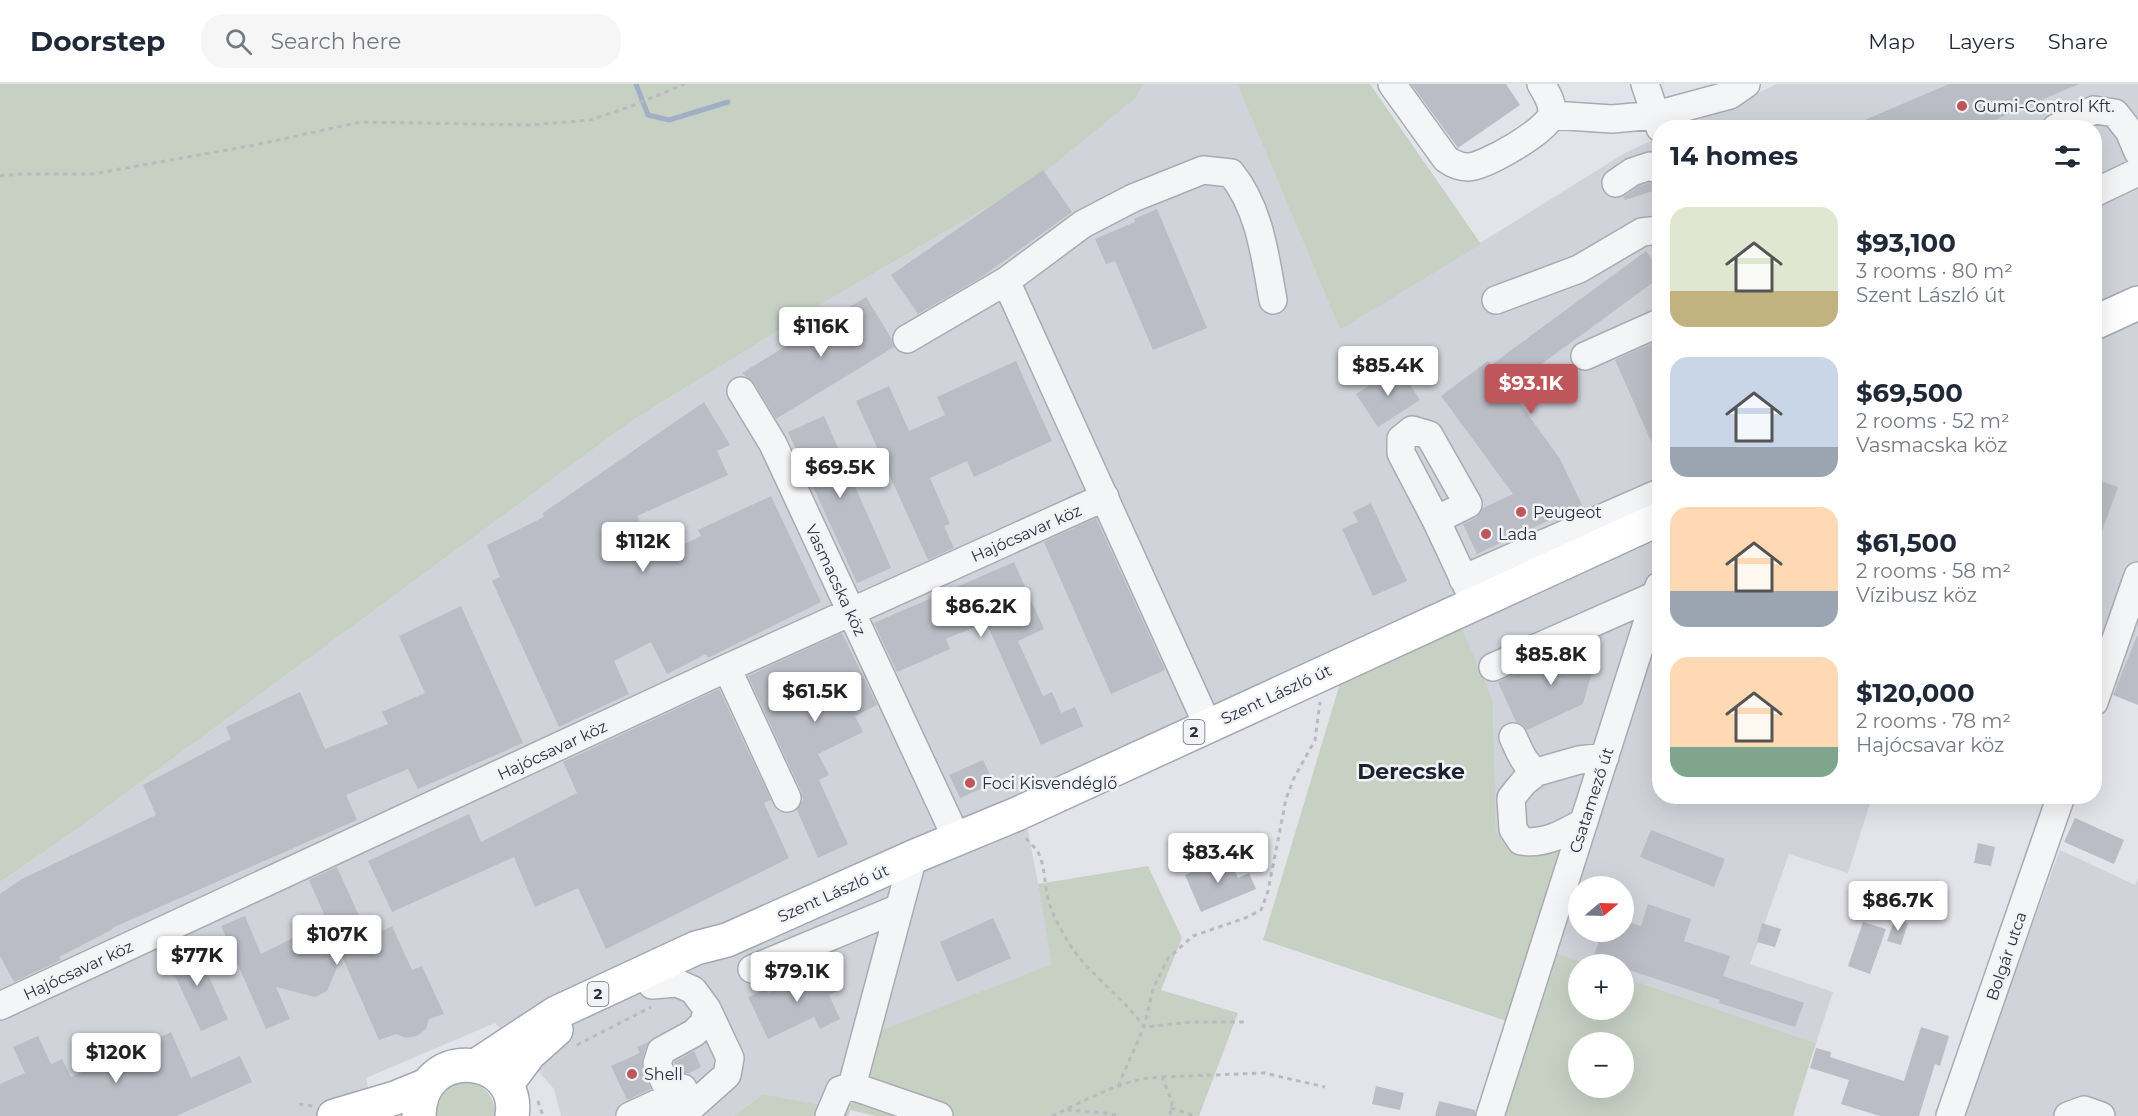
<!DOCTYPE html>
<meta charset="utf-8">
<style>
:root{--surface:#fff;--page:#f6f6f7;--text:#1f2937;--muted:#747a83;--line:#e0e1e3;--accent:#bf565c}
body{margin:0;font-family:Montserrat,sans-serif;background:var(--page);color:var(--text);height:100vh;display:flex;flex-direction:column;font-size:22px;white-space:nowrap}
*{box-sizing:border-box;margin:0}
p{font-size:20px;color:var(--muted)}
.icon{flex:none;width:33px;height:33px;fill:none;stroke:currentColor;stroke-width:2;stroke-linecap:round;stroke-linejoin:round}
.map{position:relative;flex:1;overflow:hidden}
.details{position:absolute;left:1652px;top:36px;width:450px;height:684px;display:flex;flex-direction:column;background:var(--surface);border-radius:24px;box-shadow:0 6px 24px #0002}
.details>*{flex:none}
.needle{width:39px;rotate:71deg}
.controls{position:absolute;left:1568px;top:792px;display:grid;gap:12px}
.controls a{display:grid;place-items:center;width:66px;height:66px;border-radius:50%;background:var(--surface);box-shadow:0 6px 24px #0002;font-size:30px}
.price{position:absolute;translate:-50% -51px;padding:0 14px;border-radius:6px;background:#fff;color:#222;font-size:20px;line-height:39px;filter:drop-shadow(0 2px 3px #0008)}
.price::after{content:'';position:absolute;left:50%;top:36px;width:18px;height:14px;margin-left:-9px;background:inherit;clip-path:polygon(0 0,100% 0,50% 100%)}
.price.selected{background:var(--accent);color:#fff}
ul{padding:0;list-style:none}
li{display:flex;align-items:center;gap:18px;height:150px;padding:0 18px}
li span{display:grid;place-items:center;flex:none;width:168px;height:120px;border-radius:18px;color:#555}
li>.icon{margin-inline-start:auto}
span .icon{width:72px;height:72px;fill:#fffc;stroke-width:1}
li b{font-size:26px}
h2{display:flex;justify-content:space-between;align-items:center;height:72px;padding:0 18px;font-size:26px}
header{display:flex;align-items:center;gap:36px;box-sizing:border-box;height:84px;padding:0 30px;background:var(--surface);border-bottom:2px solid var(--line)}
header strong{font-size:28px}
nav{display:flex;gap:33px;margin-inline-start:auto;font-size:21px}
.search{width:420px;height:54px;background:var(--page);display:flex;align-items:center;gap:15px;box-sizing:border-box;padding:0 21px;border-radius:24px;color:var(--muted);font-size:22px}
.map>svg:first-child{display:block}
.built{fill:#d0d3da;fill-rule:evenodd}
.green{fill:#c6d1c4;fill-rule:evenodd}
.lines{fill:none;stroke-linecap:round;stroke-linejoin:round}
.stream{stroke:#a1afc4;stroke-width:5}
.building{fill:#babdc5}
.minor-casing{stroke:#a8abb3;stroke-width:30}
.major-casing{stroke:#a2a8b3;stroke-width:36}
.path{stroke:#b8bac0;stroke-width:3;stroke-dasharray:4.5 4.5;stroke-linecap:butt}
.minor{stroke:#f4f5f7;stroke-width:27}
.major{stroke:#fff;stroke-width:33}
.poi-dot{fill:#bf565c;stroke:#f1f3f6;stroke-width:2}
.labels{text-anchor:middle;stroke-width:5;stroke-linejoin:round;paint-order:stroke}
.shield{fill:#f1f3f6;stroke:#676b76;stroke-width:1.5}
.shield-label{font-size:15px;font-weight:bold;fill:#2c313f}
.poi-label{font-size:16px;fill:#2c313f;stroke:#f1f3f6;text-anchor:start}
.street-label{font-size:16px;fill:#2c313f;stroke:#f1f3f6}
.district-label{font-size:22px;font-weight:bold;fill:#1e2230;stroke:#f1f3f6}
</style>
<header>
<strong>Doorstep</strong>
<div class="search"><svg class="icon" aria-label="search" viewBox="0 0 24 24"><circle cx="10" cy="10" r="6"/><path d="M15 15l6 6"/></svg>Search here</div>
<nav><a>Map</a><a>Layers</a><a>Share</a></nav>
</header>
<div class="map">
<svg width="2138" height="1032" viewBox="0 0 2138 1032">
<rect width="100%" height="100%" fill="#e2e4e9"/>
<path class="built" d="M1143,0H1237L1340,246L1625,69L1659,53V712L1872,713L1848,789L1789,770L1750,880L1833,908L1816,959L1623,893V880H1588L1551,868L1521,767L1496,748L1493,618L1361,561L1021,709L1053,880L870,951L849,1026L763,1010L733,1032H561L554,1005L495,939L366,994L375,1032H0V798L73,748L633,336L825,218L1039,93L1136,14ZM1578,802H1623V848H1578Z
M1777,0H2138V611L2094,592V44H1681Z
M2060,766L2135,801L2138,795V1032H1961Z"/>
<path class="green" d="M0,0H1143L1136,14L1039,93L825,218L633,336L73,748L0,798Z
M1237,0H1370L1481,160L1340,246Z
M1458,535L1493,618L1496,748L1521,767L1588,751L1552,868L1588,880H1578V926H1623V893L1816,959L1793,1032H1501L1525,943L1263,856L1340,599ZM1578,958H1623V1004H1578Z
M1148,782L1182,854L1161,906L1238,929L1199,1032H876L850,1026L848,1032H733L763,1010L849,1026L869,951L1052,880L1038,800Z
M465,997C486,1001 494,1012 496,1032H436C436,1012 446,1001 465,997Z"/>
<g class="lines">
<path class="stream" d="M636,0L648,31L669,36L728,18"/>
</g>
<path class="building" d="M1411,0H1506L1520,21L1458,64Z
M1949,0H2079L1976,44H1846Z
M1043,86L1072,128L980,194L918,230L891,191Z
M1649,99L1655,101L1656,106L1625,116L1623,113L1639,102Z
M1157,125L1207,244L1153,266L1115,177L1106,180L1095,155L1135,138L1134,135Z
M1646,167L1659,185V194L1509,304L1560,375L1582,421L1477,470L1463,440L1476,434L1483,424L1513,410L1441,312L1488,277L1491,281Z
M866,213L891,254L894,263L776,335L754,299L742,289Z
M1659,256V375L1615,276Z
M1016,277L1052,357L974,393L967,377L930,394L950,440L944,442L954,464L928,476L856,317L889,302L909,347L945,331L937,313Z
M1398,283L1420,316L1378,343L1356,310Z
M704,318L730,361L717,367L728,391L637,432L657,473L701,452L698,446L771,412L821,518L708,574L706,570L667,590L651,558L614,577L629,610L559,643L492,497L500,493L487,461L544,433L543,429Z
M824,332L891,484L857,499L788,348Z
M2094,395L2118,403L2096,464H2094Z
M1371,419L1407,497L1373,512L1342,445L1358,438L1353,428Z
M1096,434L1165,586L1111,610L1044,458Z
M1014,478L1044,545L1018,557L1043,612L1052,608L1061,629L1075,623L1083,642L1041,661L986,538L946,555L950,565L897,588L874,539Z
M461,522L523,659L418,705L408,685L346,711L357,736L112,844L113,845L59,873L61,876L14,898L0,872V810L22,795L156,731L143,701L231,655L226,643L300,608L325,665L388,640L382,628L425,609L399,552Z
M842,549L877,621L855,632L863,648L818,670L829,691L819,696L848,760L818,774L797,726L803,716L801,707L748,592Z
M1602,552L1583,620L1527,646L1523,641L1516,638L1498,598Z
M2137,552H2138V621L2113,611Z
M719,605L771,716L764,719L789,774L606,865L578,804L535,823L514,773L392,828L368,777L469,730L481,758L577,709L563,678Z
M983,676L994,699L960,714L949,691Z
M2075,734L2124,756L2114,780L2064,758Z
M1651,746L1725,775L1714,803L1640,773Z
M1978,759L1995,763L1991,782L1974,779Z
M1228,772L1238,794L1249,789L1256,805L1201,828L1185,791Z
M337,783L369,854L392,842L412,886L422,882L444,930L429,935L426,945L417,952L406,954L396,950L379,956L342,872L327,907L315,913L276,903L290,935L266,945L221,842L245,832L261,870L327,837L309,796Z
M1648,820L1691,835L1684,857L1730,872L1723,892L1804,919L1795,943L1719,919L1720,916L1623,884V880H1614L1593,874L1602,848H1623V836L1641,842Z
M993,834L1011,874L957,898L940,858Z
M1895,834L1908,839L1901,861L1887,857Z
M1863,838L1886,845L1870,890L1848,882Z
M1762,839L1781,845L1775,863L1757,858Z
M194,860L228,935L201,947L166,873Z
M827,880L839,906L829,911L840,935L820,945L814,933L768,955L748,913L766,905L768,909Z
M1921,943L1949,952L1940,982L1935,980L1919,1032H1880L1841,1020L1849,996L1810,984L1816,964L1831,968L1830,973L1904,997Z
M171,948L191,994L240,972L252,998L176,1032H0V1000L25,989L13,963L38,952L51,980L62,975L71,993Z
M651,957L646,962L642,976V986L651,1005L627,1016L611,982L640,969L637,963Z
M694,967L701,983L689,989H678L674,978Z
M1376,1002L1404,1009L1400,1026L1372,1020Z
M1439,1017L1475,1026V1032H1435Z"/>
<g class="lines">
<g class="minor-casing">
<path id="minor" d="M1392,0L1446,75C1453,80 1459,83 1468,83C1484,83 1549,46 1552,30C1553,19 1546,8 1541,0
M1645,0L1660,44
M1552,31L1612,35L1656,31L1730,11L1746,0
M2056,44L2094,26L2115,29L2129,47L2138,68
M1616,99L1632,88L1650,82L1659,86
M2094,109L2138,88
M1006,197L1208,642
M1496,216L1579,185L1642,148L1659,146
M907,255L1006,197L1083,140L1133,114L1203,86L1231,89C1260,125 1265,172 1273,216
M1585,272L1659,239
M741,307L773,360L956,753
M1436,436L1468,420L1429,351L1412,346L1401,355V369L1436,436L1475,519
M1463,495L1659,409
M1493,583L1656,511
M727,584L787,714
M2094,618L2138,492
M1513,653C1519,666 1524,681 1537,688L1579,676L1605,673
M1537,688L1524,698L1511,714L1513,745L1521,757C1544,761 1565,749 1584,738
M752,885L899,824
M652,901L677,899L693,906L707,925L730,974L727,991L681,1032
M0,922L727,584L1105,413
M852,1002L913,773
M852,1002L939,1032
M630,1032L671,1013L683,1004
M668,1032L671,1013L657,980L661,967L694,949L704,939L707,925
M829,1032L840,1006L852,1002
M1490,1032L1659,502
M1950,1032L2061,712
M2068,1032L2084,1026L2101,1032"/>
</g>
<g class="major-casing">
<path id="major" d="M2094,239L2138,219
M477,981L556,929L696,864L727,856L913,773L1017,730L1659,435
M506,1001L529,970L556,946
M334,1032L395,1014L427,1001
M419,1032C420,958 522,971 512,1032"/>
</g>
<path class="path" d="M0,92L20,90H92L255,61L361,38L530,41L590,36L629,23L685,0
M1026,754C1029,759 1035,763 1038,768C1046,784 1044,802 1049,818C1053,832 1060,844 1067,856C1087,890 1122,911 1144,943L1192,938H1245
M577,961L651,923
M1162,993L1264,989L1325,1003
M1118,1002L1144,943L1153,905L1168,874L1193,852L1245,834L1261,826L1268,807L1286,715L1294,694L1315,656L1320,618
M538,1017L543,1032
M299,1020L313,1022
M1171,1024L1196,1032
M1067,1026L1106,1029L1118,1032
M1052,1032C1087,1016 1124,994 1162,993L1172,1018L1170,1032"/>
<use href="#minor" class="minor"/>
<use href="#major" class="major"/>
</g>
<g class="poi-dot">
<circle cx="1962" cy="22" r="6"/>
<circle cx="1521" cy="428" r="6"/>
<circle cx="1486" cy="450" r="6"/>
<circle cx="970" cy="699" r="6"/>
<circle cx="632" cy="990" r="6"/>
</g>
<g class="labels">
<g class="shield">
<rect x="1183.5" y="636" width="21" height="24" rx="4.5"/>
<rect x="587.5" y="898" width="21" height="24" rx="4.5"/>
</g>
<g class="shield-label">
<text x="1194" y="653">2</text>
<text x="598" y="915">2</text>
</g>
<g class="poi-label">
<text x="1974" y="28">Gumi-Control Kft.</text>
<text x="1533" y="434">Peugeot</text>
<text x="1498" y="456">Lada</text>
<text x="982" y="705">Foci Kisvendéglő</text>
<text x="644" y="996">Shell</text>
</g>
<g class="street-label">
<text transform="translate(1026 449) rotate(-24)" y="6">Hajócsavar köz</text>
<text transform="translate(836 496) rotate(65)" y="6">Vasmacska köz</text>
<text transform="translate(1276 610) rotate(-25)" y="6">Szent László út</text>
<text transform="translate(552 666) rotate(-25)" y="6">Hajócsavar köz</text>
<text transform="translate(1591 716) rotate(-72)" y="6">Csatamező út</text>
<text transform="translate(833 809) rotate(-24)" y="6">Szent László út</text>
<text transform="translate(2006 872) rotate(-71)" y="6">Bolgár utca</text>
<text transform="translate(78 886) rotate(-25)" y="6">Hajócsavar köz</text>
</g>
<g class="district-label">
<text x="1411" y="695">Derecske</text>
</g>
</g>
</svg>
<div class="controls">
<a><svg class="needle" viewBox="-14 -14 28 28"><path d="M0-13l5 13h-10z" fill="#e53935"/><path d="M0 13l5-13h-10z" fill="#747a83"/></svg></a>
<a>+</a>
<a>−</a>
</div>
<b class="price" style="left:821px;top:274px">$116K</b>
<b class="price" style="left:1388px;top:313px">$85.4K</b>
<b class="price selected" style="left:1531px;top:331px">$93.1K</b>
<b class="price" style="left:840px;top:415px">$69.5K</b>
<b class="price" style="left:643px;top:489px">$112K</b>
<b class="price" style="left:981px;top:554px">$86.2K</b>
<b class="price" style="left:1551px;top:602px">$85.8K</b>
<b class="price" style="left:815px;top:639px">$61.5K</b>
<b class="price" style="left:1218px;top:800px">$83.4K</b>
<b class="price" style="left:1898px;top:848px">$86.7K</b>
<b class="price" style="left:337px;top:882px">$107K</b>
<b class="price" style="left:197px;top:903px">$77K</b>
<b class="price" style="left:797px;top:919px">$79.1K</b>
<b class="price" style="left:116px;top:1000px">$120K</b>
<section class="details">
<h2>14 homes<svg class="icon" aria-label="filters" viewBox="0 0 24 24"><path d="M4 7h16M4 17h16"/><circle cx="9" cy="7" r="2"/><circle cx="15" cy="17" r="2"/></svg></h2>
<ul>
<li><span style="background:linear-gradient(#dfe7d0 70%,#c2b280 0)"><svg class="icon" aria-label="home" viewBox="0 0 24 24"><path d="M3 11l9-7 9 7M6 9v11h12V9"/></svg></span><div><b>$93,100</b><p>3 rooms · 80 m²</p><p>Szent László út</p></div></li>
<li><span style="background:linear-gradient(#c9d6e8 75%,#9aa5b1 0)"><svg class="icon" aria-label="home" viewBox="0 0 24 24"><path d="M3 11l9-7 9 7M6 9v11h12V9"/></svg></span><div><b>$69,500</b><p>2 rooms · 52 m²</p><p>Vasmacska köz</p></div></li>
<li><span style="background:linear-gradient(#ffd9b3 70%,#9aa5b1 0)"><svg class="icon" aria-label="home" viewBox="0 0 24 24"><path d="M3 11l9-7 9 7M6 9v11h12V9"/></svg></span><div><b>$61,500</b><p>2 rooms · 58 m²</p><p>Vízibusz köz</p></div></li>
<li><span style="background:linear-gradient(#ffd9b3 75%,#7fa58c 0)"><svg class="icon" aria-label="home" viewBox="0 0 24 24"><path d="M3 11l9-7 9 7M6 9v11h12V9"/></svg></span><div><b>$120,000</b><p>2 rooms · 78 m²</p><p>Hajócsavar köz</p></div></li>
</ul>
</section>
</div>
